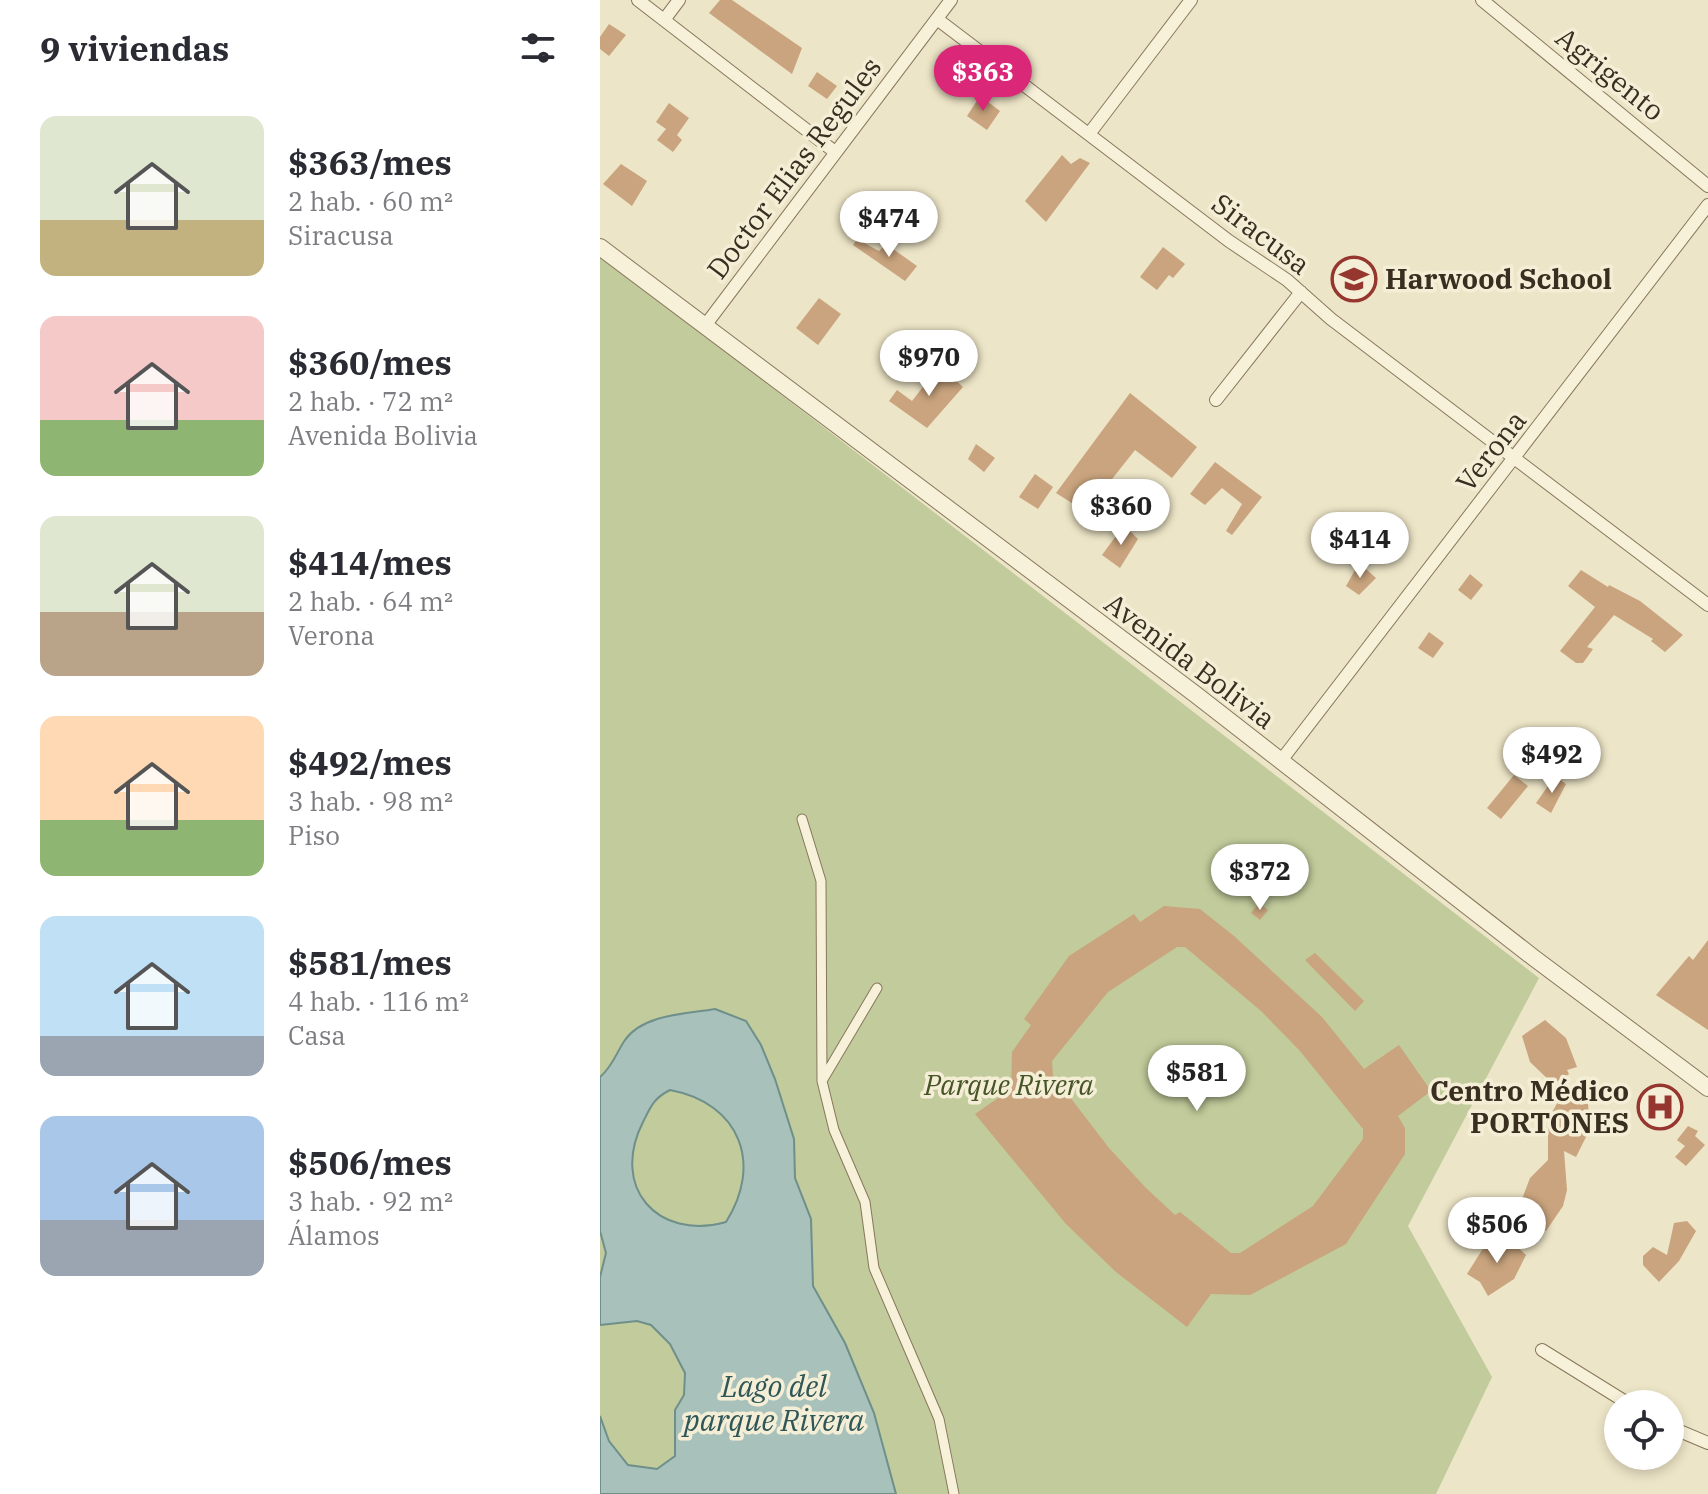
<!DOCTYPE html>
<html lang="es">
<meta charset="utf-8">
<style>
:root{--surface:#fff;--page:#f2f2f3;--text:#2b2b33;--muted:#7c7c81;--accent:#db2777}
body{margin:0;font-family:"IBM Plex Serif",serif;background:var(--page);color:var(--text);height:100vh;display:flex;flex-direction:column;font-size:30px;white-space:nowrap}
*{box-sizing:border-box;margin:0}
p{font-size:26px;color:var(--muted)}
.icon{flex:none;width:44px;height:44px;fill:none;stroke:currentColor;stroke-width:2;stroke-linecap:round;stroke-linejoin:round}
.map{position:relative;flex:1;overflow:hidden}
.sheet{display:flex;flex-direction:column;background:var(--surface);width:600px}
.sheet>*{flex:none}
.buttons{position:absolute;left:1004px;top:1390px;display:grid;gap:16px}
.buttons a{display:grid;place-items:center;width:80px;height:80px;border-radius:50%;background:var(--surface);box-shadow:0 4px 12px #0003;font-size:40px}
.price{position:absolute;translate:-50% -68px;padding:0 18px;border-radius:28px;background:#fff;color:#222;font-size:26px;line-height:52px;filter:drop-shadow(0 2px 4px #0008)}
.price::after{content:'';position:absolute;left:50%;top:48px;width:24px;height:18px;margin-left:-12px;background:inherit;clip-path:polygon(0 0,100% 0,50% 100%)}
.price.on{background:var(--accent);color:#fff}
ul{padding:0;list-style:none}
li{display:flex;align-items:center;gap:24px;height:200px;padding:0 40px}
li span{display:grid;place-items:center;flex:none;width:224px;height:160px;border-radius:16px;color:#555}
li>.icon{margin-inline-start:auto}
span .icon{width:96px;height:96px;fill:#fffc;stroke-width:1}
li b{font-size:34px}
h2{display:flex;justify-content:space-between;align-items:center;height:96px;padding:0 40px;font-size:34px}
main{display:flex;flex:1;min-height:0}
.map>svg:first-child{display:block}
.green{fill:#c1cb9b}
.water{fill:#a8c1bb;stroke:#6f8f8a;stroke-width:2;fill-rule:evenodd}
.building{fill:#c9a47e;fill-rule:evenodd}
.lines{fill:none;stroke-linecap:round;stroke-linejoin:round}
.pedestrian-casing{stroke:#88775d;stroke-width:11}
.minor-casing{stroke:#88775d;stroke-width:14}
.tertiary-casing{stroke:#88775d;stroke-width:18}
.pedestrian{stroke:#f8f1da;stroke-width:9}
.minor{stroke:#f8f1da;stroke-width:12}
.tertiary{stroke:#f8f1da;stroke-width:16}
.labels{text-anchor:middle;stroke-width:7;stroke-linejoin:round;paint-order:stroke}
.street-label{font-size:28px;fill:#392e20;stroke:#f5eed6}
.poi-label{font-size:28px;font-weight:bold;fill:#392e20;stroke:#f5eed6;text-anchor:start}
.park-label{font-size:28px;font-style:italic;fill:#465427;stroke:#f5eed6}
.water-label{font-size:30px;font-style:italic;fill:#305758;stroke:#f5eed6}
</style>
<main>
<section class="sheet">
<h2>9 viviendas<svg class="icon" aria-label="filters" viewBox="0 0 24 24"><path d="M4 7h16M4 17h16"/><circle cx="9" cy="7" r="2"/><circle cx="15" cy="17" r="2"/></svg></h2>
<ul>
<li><span style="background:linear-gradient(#dfe7d0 65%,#c2b280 0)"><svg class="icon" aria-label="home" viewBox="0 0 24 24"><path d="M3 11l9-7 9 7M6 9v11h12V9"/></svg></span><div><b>$363/mes</b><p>2 hab. · 60 m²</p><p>Siracusa</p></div></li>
<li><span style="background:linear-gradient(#f6c9c9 65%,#8fb573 0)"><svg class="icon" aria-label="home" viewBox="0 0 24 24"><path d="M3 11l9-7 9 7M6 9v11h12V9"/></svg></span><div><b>$360/mes</b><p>2 hab. · 72 m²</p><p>Avenida Bolivia</p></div></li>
<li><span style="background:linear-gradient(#dfe7d0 60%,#b9a48a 0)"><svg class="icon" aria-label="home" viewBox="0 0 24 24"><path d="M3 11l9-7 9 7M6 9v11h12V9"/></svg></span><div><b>$414/mes</b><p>2 hab. · 64 m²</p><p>Verona</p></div></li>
<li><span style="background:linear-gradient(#ffd9b3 65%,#8fb573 0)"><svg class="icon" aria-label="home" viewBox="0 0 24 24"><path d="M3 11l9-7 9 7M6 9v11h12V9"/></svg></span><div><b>$492/mes</b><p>3 hab. · 98 m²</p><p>Piso</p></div></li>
<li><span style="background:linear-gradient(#bfe0f5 75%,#9aa5b1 0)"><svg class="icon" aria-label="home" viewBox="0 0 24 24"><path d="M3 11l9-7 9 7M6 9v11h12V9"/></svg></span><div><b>$581/mes</b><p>4 hab. · 116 m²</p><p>Casa</p></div></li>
<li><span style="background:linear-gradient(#a9c7e8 65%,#9aa5b1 0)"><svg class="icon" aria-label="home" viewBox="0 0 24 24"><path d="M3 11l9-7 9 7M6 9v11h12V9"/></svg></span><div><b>$506/mes</b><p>3 hab. · 92 m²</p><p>Álamos</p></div></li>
</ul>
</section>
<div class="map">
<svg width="1108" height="1494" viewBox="0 0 1108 1494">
<rect width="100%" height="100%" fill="#ede5c7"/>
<path class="green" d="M0,255L939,978L808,1226L892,1377L836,1494H0Z"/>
<path class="water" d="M115,1009L146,1021L161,1045L175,1079L194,1139L195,1178L211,1219L213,1286L245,1343L274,1413L296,1494H0V1416L9,1441L28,1465L57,1469L75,1456V1410L84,1395L85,1373L70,1344L51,1325L37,1321L0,1325V1277L6,1253L0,1231V1077C13,1066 16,1053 25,1040C43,1014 87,1014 115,1009ZM70,1090C140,1103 163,1164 126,1222C57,1241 10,1187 43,1122C51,1106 54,1098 70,1090Z"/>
<path class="building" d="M120,0H132L202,48L192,74L109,13Z
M9,24L26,35L9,56L0,49V37Z
M217,72L237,86L227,99L208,86Z
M380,96L400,111L387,130L367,116Z
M69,103L89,118L77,135L82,140L73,152L57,140L66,129L56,122Z
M462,155L471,164L480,158L490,163L446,222L425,201Z
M21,164L47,181L32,206L3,184Z
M257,239L279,251L286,244L317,266L305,281L253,245Z
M563,247L585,264L573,278L569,275L557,290L540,277Z
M219,298L241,314L218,345L196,328Z
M340,365L363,387L327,428L289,401L297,390L312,401Z
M530,393L597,447L572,478L535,450L486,512L456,493Z
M376,444L395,458L384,472L368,459Z
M615,462L662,497L632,535L626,531L642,504L622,488L605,505L590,494Z
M435,474L453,487L438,509L419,497Z
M524,525L538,539L520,568L502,555Z
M759,563L776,578L759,595L746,586Z
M981,570L1008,587L1009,585L1040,601L1083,635L1065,652L1051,641L1053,639L1014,615L987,647L993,649L983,663H976L960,651L995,607L968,586Z
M870,574L883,585L871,600L858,590Z
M829,632L844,643L833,658L818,648Z
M914,775L928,786L901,819L887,808Z
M955,776L966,784L951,813L936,803Z
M659,903L668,910L660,920L651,913Z
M564,906L600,909L634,936L722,1017L764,1069L799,1045L831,1091L798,1116L805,1128V1154L746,1244L650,1295L611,1294L587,1327L516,1272L466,1224L375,1114L411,1089L412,1052L431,1025L424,1019L469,956L534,914L540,922ZM577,947H585L661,1011L700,1051L763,1129V1139L713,1206L640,1253H631L580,1212L575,1215L546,1188L509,1148L453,1075L452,1061L508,992Z
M1108,940V1030L1056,995L1089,956L1093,960Z
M715,953L764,1001L755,1011L705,960Z
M945,1020L966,1038L977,1067L967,1070L969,1074L953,1084L930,1062L922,1036Z
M961,1096L988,1103L990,1129L976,1157L964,1151L967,1190L963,1206L946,1231L937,1224L936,1229L918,1221L919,1207L930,1178L948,1160V1120Z
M1088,1126L1098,1131L1095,1136L1105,1145L1086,1166L1075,1157L1085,1146L1077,1140Z
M1087,1221L1096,1231L1079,1261L1059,1282L1043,1265V1256L1053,1247L1067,1255L1074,1223Z
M906,1236L926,1255L914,1279L888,1296L880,1282L867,1274L882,1250Z"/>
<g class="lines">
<g class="pedestrian-casing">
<path id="pedestrian" d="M202,819L221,881L222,1081L234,1130L265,1202L274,1268L339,1419L354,1494
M222,1081L277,988"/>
</g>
<g class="minor-casing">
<path id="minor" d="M38,0L235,152
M882,0L1108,186
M337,19L629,241L687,280L731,319L1108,605
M64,20L79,0
M489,134L591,0
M104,327L351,0
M616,400L701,292
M680,762L1108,205
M942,1350L1029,1404
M1070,1427L1108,1443"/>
</g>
<g class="tertiary-casing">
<path id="tertiary" d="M0,247L595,694L934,958L1108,1088"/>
</g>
<use href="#pedestrian" class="pedestrian"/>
<use href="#minor" class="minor"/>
<use href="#tertiary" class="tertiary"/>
</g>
<defs>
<g id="school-ring" transform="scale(2.3)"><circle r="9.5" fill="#f5eed6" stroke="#95362f" stroke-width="1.5"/><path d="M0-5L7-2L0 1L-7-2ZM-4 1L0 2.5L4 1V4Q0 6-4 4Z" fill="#95362f"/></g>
<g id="hospital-ring" transform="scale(2.3)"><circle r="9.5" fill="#f5eed6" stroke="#95362f" stroke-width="1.5"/><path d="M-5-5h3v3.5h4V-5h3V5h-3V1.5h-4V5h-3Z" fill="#95362f"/></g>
</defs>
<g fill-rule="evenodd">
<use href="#school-ring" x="754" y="279"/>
<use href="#hospital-ring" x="1060" y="1107"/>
</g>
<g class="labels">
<g class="street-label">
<text transform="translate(1010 74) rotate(39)" y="10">Agrigento</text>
<text transform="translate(194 168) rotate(-53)" y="10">Doctor Elias Regules</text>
<text transform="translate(661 234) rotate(37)" y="10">Siracusa</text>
<text transform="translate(891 451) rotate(-52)" y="10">Verona</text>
<text transform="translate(590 661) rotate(37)" y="10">Avenida Bolivia</text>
</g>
<g class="poi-label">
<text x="785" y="289">Harwood School</text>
<text x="1029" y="1101" text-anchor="end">Centro Médico<tspan x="1029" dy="32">PORTONES</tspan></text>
</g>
<g class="park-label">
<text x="409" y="1095">Parque Rivera</text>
</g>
<g class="water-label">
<text x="174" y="1397">Lago del<tspan x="174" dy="34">parque Rivera</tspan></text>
</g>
</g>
</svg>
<div class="buttons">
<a><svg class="icon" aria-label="locate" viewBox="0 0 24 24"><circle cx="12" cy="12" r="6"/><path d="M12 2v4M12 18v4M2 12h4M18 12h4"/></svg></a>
</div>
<b class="price on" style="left:383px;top:113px">$363</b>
<b class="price" style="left:289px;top:259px">$474</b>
<b class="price" style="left:329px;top:398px">$970</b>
<b class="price" style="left:521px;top:547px">$360</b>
<b class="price" style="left:760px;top:580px">$414</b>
<b class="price" style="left:952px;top:795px">$492</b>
<b class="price" style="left:660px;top:912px">$372</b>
<b class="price" style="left:597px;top:1113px">$581</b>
<b class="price" style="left:897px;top:1265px">$506</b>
</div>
</main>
